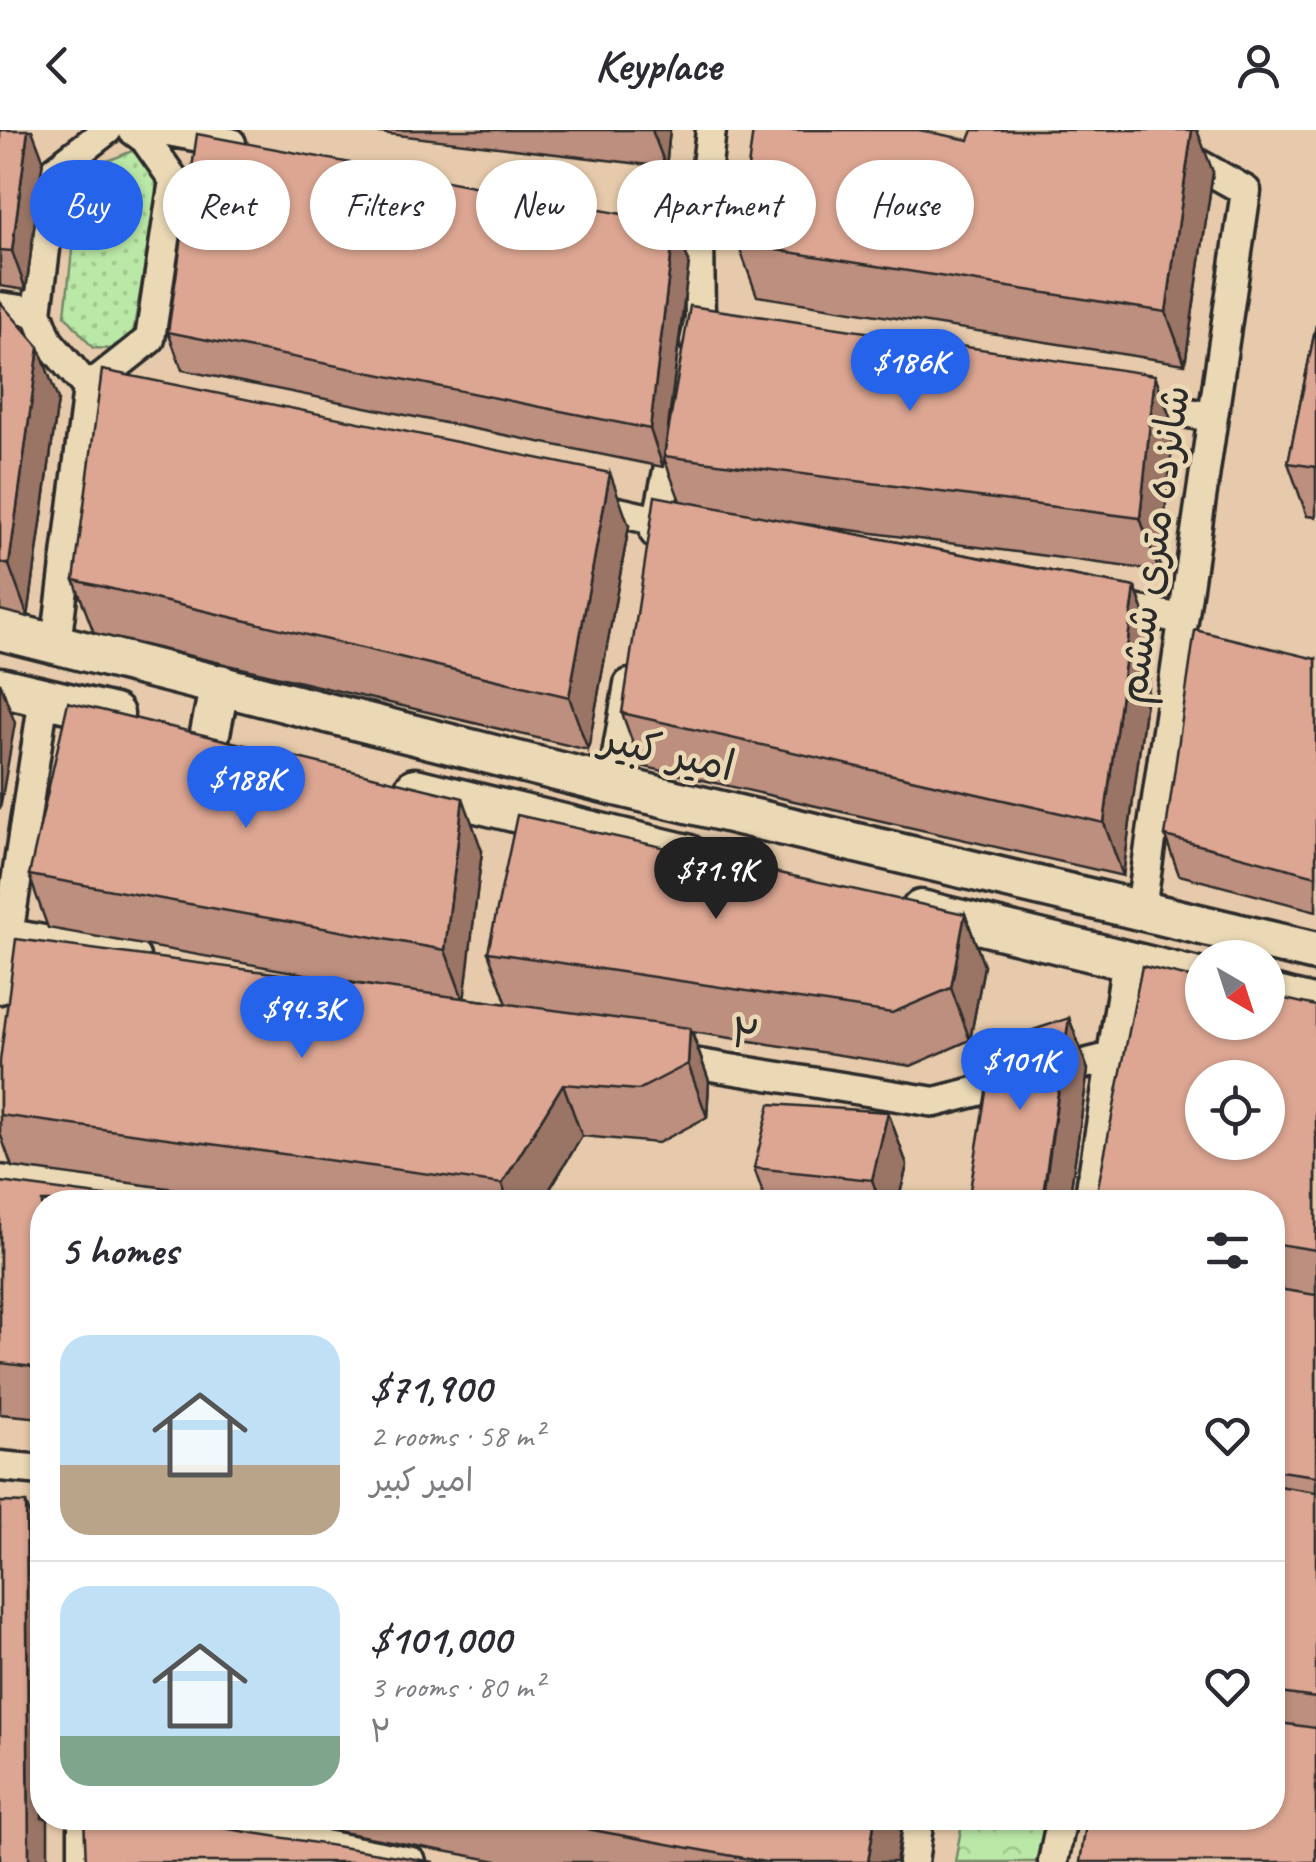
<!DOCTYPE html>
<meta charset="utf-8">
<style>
:root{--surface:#fff;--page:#f7f7f7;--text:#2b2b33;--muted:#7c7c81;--line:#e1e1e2;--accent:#2563eb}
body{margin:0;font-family:Caveat,"Playpen Sans Arabic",sans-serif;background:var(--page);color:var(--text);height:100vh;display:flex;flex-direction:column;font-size:38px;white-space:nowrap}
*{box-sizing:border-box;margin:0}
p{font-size:32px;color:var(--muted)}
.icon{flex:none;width:55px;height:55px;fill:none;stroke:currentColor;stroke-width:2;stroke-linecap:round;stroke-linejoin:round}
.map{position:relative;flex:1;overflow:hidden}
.panel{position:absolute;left:30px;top:1060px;width:1255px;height:640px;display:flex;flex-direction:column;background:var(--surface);border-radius:40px;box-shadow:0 2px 8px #0004}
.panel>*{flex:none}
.banner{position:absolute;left:30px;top:30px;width:1258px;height:90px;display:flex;gap:20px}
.needle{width:65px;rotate:141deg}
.controls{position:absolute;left:1185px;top:810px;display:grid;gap:20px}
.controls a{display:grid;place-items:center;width:100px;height:100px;border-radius:50%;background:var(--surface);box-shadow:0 2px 8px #0004;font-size:50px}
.price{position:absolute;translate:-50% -85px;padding:0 22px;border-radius:35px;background:var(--accent);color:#fff;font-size:32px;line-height:65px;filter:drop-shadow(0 2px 5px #0008)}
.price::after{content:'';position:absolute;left:50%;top:60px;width:30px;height:22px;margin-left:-15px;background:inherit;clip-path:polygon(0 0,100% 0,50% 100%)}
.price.current{background:#222;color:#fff}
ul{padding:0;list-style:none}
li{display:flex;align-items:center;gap:30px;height:250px;padding:0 30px}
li+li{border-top:2px solid var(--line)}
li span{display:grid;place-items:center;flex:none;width:280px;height:200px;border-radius:30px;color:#555}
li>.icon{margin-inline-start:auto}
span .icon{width:120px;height:120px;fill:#fffc;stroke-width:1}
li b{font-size:42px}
h2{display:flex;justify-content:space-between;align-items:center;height:120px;padding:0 30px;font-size:42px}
.pill{padding:0 35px;border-radius:45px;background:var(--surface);box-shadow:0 2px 8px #0004;font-size:35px;line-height:90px}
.pill.current{background:var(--accent);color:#fff}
header{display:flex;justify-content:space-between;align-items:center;height:130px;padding:0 30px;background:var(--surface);font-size:45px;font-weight:600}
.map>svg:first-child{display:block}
.grass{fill:url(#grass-dots);stroke:#728a68;stroke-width:2.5}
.forest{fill:url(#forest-crowns);stroke:#728a68;stroke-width:2.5}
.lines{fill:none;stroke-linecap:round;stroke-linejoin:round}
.street-casing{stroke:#2b2b2b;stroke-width:35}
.secondary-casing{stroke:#2b2b2b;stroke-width:45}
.street{stroke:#ebd9b6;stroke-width:28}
.secondary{stroke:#ebd9b6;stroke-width:38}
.wall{fill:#bd8f7e;stroke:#2b2b2b;stroke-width:2.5}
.shaded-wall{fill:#9a7466;stroke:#2b2b2b;stroke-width:2.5}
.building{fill:#dca692;stroke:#2b2b2b;stroke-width:2.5;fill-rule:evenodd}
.labels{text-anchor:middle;stroke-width:9;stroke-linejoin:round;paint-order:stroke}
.street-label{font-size:42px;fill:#2b2b2b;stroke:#ebd9b6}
</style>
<header><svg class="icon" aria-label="back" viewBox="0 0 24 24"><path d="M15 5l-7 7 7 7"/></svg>Keyplace<svg class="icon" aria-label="person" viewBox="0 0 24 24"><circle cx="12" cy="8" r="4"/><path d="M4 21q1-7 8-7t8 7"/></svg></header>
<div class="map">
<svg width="1316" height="1732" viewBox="0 0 1316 1732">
<defs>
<pattern id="grass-dots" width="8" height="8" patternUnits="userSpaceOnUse" patternTransform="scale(2.5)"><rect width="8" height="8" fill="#bae8a6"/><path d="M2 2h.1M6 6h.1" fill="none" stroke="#a0c78f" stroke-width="1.8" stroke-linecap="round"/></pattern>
<pattern id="forest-crowns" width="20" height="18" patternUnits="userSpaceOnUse" patternTransform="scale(2.5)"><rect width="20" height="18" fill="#bae8a6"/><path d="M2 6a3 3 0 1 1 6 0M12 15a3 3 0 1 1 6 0" fill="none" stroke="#a0c78f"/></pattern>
</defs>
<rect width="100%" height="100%" fill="#e6caab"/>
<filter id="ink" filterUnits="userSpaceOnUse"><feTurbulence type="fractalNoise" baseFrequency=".01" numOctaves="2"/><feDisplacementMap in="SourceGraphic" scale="20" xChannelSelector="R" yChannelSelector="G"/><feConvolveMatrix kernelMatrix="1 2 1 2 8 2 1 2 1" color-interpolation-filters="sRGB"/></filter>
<g filter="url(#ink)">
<path class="grass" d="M132,21L163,32L130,220L93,218L65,185L79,57L100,34Z"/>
<path class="forest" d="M963,1688H1060L1053,1732H955Z"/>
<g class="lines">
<g class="street-casing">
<path id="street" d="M163,0L231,13
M1138,0L1246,61L1141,778
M0,177L37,182
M695,212L700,188L699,105L711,0
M88,258L135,269
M88,258L150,209L174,50L145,9L133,0
M88,258L48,211L37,182L55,40L107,0
M1133,272L1210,287
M591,376L685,397
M655,403L676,303
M1106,475L1183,489
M56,514L88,258
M612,655L629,554
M0,802L135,827
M0,859L44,567
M668,929L935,972L1112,927
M0,1050L162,1072
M1089,1072L1127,830
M0,1336L42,1340
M0,1406L42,1410
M83,1688V1732
M185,1688L411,1732
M913,1732L919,1688
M1053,1732L1062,1688"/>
</g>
<g class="secondary-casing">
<path id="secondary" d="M0,500L612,655L1316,822
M0,557L114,584
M209,608L220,554
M415,658L687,724
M921,780L1202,849
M1268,864L1316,876"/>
</g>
<use href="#street" class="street"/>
<use href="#secondary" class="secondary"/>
</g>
<path class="wall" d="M0,0L43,29L26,160L0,156Z
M355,0H670L666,37Z
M969,10L1213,42L1185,234L757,166L738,114Z
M689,132L668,300L1174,298L1159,441L798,393L1135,457L1154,510L1123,746L641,636L622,583L680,371L664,328L663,337L182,240L168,202Z
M0,172L58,270L28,487L0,480Z
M1316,195V387L1307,386L1288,333Z
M629,396L588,620L94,503L74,450Z
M1316,529V781L1179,745L1165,706Z
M482,721L464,868L507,874L488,822L965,784L984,836L970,910L911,936L692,902L709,951L707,987L658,1013L582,1006L542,1072H270L12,1037L0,1003V931L377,857L48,798L29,745Z
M1316,876V1732L1272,1688V1072Z
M1069,888L1088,940L1069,1072H974L970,1060Z
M888,982L907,1035L898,1072H766L754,1038Z
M0,1052L42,1072V1288L0,1284Z
M266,1688H903L896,1732H503Z"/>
<path class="shaded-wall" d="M28,0H32L43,29L26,160L12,121Z
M652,0H670L666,37Z
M1192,0H1197L1213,42L1185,234L1166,182Z
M675,94L689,132L663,337L650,299Z
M39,217L58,270L28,487L9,435Z
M1155,245L1174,298L1159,441L1140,388Z
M610,343L629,396L588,620L569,567Z
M1135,457L1154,510L1123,746L1104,693Z
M0,552L15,593L0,679Z
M463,668L482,721L464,872L445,820Z
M965,784L984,836L970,910L951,858Z
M1069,888L1088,940L1069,1072H1043Z
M690,898L709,951L707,987L688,934Z
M563,954L582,1006L542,1072H508L502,1054Z
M888,982L907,1035L898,1072H880L872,1050Z
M26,1373L42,1420V1688H48V1732H29Z
M875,1688H903L896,1732H868Z"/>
<path class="building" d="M0,0H28L12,121L0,120Z
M753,0H919L969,10L973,0H1192L1166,182L738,114Z
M197,4L675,94L650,299L168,202Z
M0,172L39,217L9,435L0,432Z
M690,176L1155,245L1140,388L664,326Z
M1316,195V337L1288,333Z
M102,240L610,343L569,567L74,450Z
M655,366L1135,457L1104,693L622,583Z
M1195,500L1316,529V746L1165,706Z
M68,572L463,668L445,820L29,745Z
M517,685L965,784L951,858L892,883L488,822Z
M16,809L690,898L688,934L638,960L563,954L502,1054L0,985V931Z
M1142,836L1202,850V892H1268V865L1316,876V1120L1272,1113V1072H1095ZM1202,948H1268V1012H1202Z
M1069,888L1042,1071L970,1060L994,913Z
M770,974L888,982L872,1050L754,1038Z
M0,1052L150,1072H42V1238L0,1233Z
M1272,1158L1316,1165V1346L1272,1340Z
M1272,1355L1316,1362V1568L1272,1562Z
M0,1372L26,1373L29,1732H0Z
M1272,1592L1316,1598V1732H1080L1087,1688H1272Z
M84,1688H160L434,1732H86Z
M528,1688H875L868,1732H765Z"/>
</g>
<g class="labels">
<g class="street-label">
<text transform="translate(1152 414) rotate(-82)" y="15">شانزده متری ششم</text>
<text transform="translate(668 621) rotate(13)" y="15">امیر کبیر</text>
<text transform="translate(745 903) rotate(11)" y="15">۲</text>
</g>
</g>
</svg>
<div class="controls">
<a><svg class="needle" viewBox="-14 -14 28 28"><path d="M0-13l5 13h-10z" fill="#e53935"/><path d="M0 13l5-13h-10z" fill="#7c7c81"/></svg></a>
<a><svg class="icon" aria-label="locate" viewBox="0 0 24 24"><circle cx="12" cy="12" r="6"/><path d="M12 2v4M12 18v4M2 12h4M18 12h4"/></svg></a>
</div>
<b class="price" style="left:910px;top:284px">$186K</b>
<b class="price" style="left:246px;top:701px">$188K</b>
<b class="price current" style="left:716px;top:792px">$71.9K</b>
<b class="price" style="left:302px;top:931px">$94.3K</b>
<b class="price" style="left:1020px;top:983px">$101K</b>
<div class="banner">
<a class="pill current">Buy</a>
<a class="pill">Rent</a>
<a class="pill">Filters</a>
<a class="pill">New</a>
<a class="pill">Apartment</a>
<a class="pill">House</a>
</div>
<section class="panel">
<h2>5 homes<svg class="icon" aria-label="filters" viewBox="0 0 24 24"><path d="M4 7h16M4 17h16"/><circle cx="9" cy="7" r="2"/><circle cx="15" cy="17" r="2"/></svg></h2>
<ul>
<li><span style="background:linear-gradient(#bfe0f5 65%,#b9a48a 0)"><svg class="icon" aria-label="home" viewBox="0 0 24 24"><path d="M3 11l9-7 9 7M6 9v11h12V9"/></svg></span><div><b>$71,900</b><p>2 rooms · 58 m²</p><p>امیر کبیر</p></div><svg class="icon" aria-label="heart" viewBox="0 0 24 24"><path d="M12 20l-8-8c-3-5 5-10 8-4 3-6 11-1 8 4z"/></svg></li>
<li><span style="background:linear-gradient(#bfe0f5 75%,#7fa58c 0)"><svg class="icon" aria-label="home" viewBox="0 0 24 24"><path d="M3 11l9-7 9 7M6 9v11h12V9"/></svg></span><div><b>$101,000</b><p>3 rooms · 80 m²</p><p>۲</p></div><svg class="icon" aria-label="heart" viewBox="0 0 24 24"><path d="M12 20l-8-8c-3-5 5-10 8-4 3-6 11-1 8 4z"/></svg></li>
</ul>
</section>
</div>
